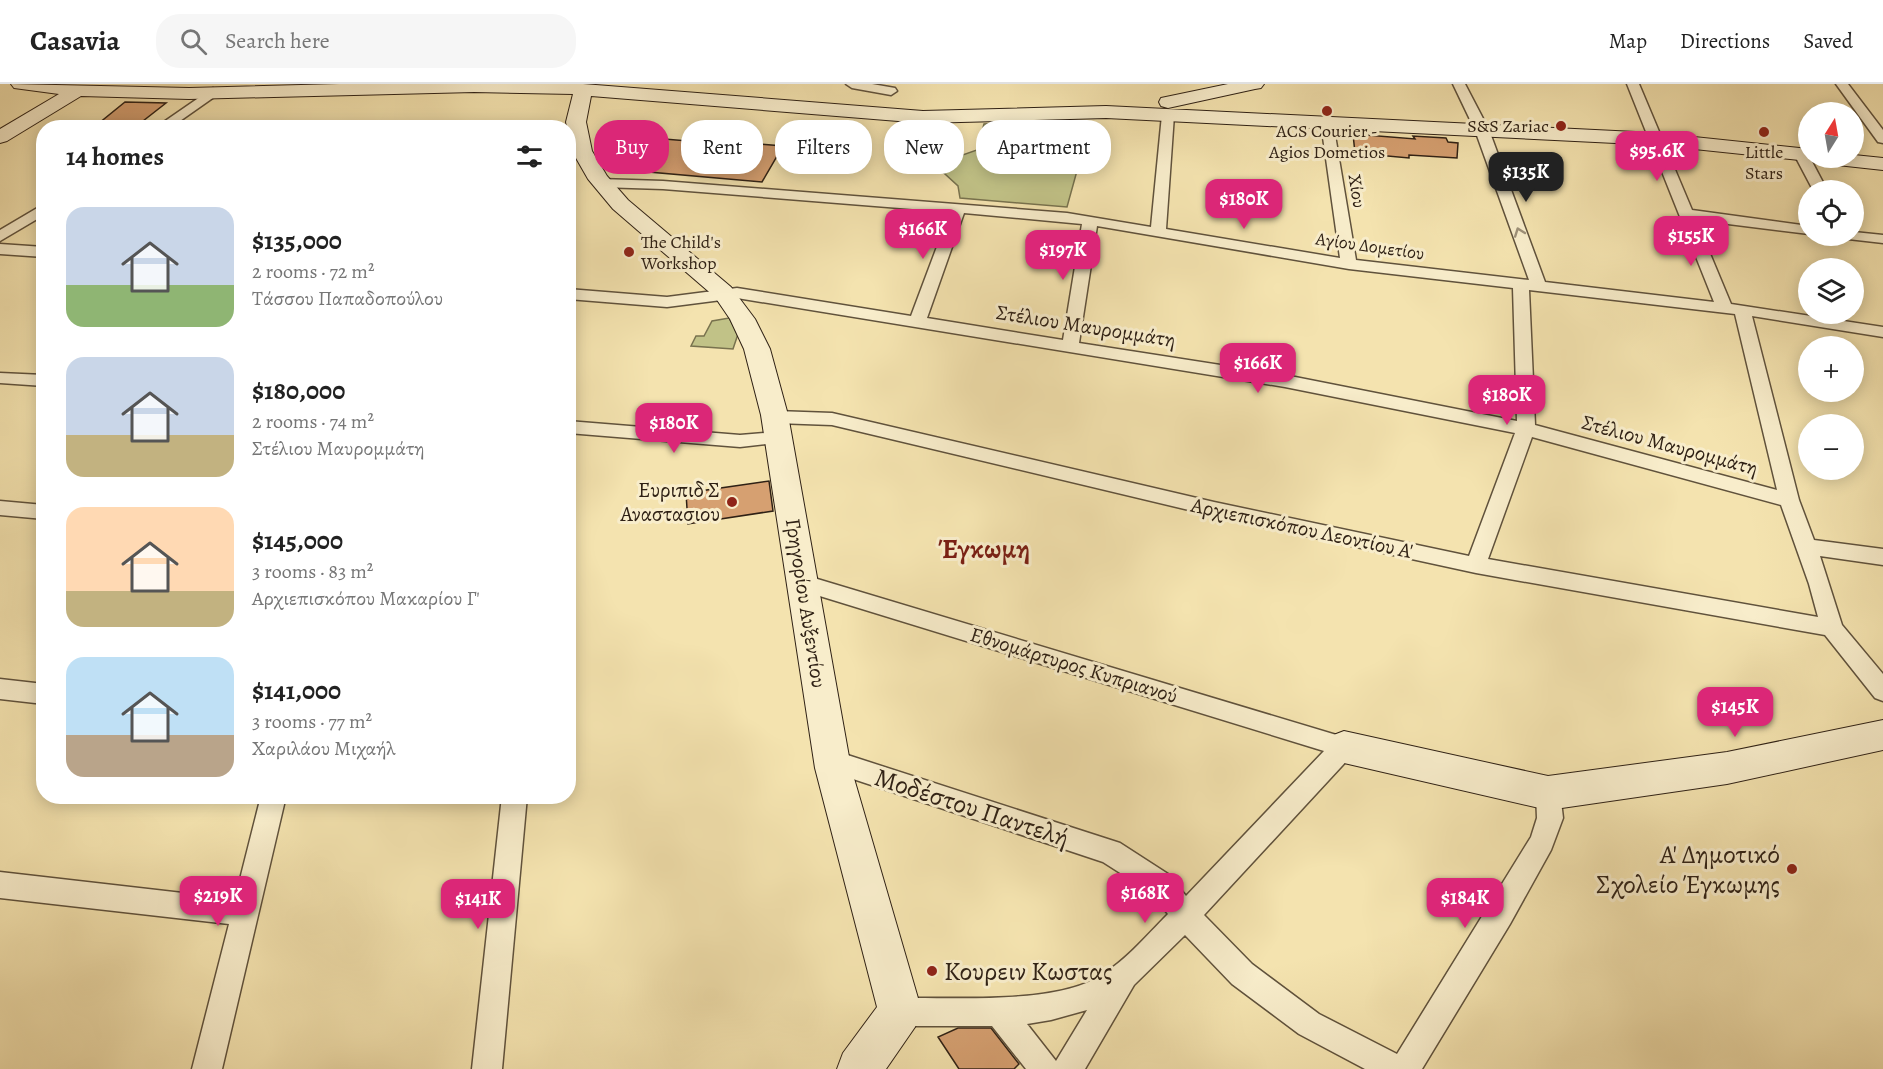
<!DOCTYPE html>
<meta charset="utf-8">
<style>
:root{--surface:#fff;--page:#f6f6f6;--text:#222;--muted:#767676;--line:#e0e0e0;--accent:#db2777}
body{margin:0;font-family:Alegreya,serif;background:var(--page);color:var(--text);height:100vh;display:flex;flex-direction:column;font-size:22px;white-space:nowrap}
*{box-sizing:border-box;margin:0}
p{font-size:20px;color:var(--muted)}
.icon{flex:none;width:33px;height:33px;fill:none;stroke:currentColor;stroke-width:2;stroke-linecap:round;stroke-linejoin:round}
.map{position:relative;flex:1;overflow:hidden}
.details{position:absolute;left:36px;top:36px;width:540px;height:684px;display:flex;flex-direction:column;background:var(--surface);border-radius:24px;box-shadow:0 3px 15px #0003}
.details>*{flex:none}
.banner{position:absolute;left:594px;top:36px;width:570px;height:54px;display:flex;gap:12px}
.needle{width:39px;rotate:11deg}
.tools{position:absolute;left:1798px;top:18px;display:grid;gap:12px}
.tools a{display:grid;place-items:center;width:66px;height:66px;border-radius:50%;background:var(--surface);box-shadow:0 3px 15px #0003;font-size:30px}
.price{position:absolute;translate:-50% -51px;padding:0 14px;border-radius:12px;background:var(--accent);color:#fff;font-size:20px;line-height:39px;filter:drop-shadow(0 2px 3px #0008)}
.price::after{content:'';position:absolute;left:50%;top:36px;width:18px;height:14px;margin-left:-9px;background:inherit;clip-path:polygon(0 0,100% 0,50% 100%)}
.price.selected{background:#222;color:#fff}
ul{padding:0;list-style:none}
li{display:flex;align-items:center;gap:18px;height:150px;padding:0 30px}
li span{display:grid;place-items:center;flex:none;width:168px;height:120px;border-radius:18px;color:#555}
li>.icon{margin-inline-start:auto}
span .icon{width:72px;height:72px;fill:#fffc;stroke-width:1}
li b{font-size:26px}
h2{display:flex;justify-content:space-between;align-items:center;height:72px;padding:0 30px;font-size:26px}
.tag{padding:0 21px;border-radius:24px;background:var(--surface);box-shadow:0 3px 15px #0003;font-size:21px;line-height:54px}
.tag.selected{background:var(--accent);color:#fff}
header{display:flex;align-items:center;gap:36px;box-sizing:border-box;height:84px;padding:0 30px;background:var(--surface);border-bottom:2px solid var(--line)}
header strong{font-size:28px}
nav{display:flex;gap:33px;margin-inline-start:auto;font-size:21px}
.search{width:420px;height:54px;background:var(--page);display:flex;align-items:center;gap:15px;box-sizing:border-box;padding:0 21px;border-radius:24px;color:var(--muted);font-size:22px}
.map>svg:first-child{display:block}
.green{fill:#c1c287;stroke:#78724e;stroke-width:1.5}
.building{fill:#d6a071;stroke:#2f2115;stroke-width:1.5}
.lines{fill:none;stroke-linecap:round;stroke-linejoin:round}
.street-casing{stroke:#60523c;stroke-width:3}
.secondary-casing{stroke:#2f2115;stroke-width:2}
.street{fill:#f8edcb;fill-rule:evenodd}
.secondary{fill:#f8edcb;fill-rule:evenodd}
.oneway{stroke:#9e9179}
.poi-dot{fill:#8f2418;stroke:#f8edcb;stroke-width:2}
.labels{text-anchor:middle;stroke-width:6;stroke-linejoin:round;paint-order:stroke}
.far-poi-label{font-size:18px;fill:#2f2115;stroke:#f8edcb}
.far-street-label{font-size:18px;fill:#2f2115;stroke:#f8edcb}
.street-label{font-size:21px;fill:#2f2115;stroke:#f8edcb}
.poi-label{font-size:21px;fill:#2f2115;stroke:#f8edcb;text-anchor:end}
.near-street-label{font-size:26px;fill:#2f2115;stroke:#f8edcb}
.near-poi-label{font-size:26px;fill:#2f2115;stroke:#f8edcb;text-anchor:end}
.district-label{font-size:27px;font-weight:bold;fill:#7a1f14;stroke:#f8edcb}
</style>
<header>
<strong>Casavia</strong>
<div class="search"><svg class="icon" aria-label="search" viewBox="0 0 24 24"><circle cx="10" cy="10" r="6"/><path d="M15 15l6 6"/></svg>Search here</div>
<nav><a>Map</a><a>Directions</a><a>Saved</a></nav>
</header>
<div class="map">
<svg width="1883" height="985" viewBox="0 0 1883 985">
<rect width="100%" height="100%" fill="#f4e3af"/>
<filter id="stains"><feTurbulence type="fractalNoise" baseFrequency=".00333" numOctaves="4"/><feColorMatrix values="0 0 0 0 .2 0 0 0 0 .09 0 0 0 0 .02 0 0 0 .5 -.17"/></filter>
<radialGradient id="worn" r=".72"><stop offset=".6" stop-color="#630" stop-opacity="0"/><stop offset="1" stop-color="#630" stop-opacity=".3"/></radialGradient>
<path class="green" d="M1034,37L1079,61L1080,76L1067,123L960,114L958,102L933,79H940L977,66L984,40Z
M729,234L738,250L733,265L691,262L696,252H704L712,237Z"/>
<path class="building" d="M125,18L166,19L134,44H93Z
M1353,50L1415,55L1413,52L1446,54L1448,58L1458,59L1457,74L1409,71V74L1355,69Z
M640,53L688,57L690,54L783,62L762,98L615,85Z
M769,397L773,427L688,440L686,409Z
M958,944H991L1019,980L1014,985H959L938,953Z"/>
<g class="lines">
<g class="street-casing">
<path id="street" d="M846,0H872L895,4L897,7L891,11L852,4Z
M1453,0H1465L1489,46L1545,198L1714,218L1627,0H1639L1692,126L1809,142V150L1696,136L1731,220L1883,243V253L1752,232L1799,416L1814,456L1883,465V481L1820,472L1842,541L1883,590V617L1875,614L1825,551L1476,489L1214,432L832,341L776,339L770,337L767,333L770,329L776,327L832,329L1214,418L1469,472L1515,349L1285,303L737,214L667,223L568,215V205L667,213L737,204L911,232L950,128L663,105L600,103L593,99L600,95L663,97L1067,129L1151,143L1162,31L1168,27L1174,31L1166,145L1340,174L1321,39L1327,35L1333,39L1356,176L1529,196L1475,46ZM964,129L1082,140L1063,256L927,234ZM1097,142L1349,185L1513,204L1517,337L1285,291L1079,259ZM1529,206L1735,230L1777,406L1535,341ZM1532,353L1781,421L1809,500L1818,533L1488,475Z
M1836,0H1848L1883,46V59L1878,58Z
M213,4L219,8L217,11L170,44H155Z
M1801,66L1808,70L1827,106H1813L1794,70Z
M44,120V131L0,157V146Z
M1854,148L1883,151V159L1848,155L1846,152H1854Z
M0,160L44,163V173L0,170Z
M0,289L44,291V302L0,299Z
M568,337L740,351L778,348L785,350L787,354L785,358L740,363L568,349Z
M0,417L44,421V435L0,431Z
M804,491L1353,656L1356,663L1353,670L1204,831L1252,880L1319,930L1397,970L1531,753L1537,734L1536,709L1539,701L1548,698L1557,701L1560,709L1563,734L1551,766L1510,840L1422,985H1365L1299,950L1232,900L1185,851L1134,901L1085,985H1026L992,942H900L890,938L886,928L890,918L900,914C955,913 1047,920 1095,895C1123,880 1146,852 1168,830L1150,808L1103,778L823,685L820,677L823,669L832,666L1120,759L1168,790L1186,812L1324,667L797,505L793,499L797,493ZM1087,926L1056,977L1027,940L1051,936Z
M0,595L44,600V620L0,615Z
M261,712H286L222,985H192L229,840L0,814V788L235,815Z
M502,712H527L502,985H472Z"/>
</g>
<g class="secondary-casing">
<path id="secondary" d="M11,0L189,4L339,0H583L923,27L1106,22L1656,49L1809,65V74H1817L1809,77L1656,61L1106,34L923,39L591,12L586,38L592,67L607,92L628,116L731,203L755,235L770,265L788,331L851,684L922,928L915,943L886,985H837L843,969L877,923L815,684L761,331L744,265L730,235L715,213L613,125L588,95L572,67L566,38L573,10L474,8L189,15L81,12L7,57L0,59V45L59,10L14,4Z
M1228,0H1264L1261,4L1255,5L1168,24L1161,22L1159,18L1161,14Z
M1854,71L1883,74V86L1828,80L1821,78L1818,74H1854Z
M1883,636V666L1727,700L1548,726L1344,679L1331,674L1326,663L1331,652L1344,647L1548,692L1727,668Z"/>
</g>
<use href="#street" class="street"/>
<use href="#secondary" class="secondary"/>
</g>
<defs><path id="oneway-chevron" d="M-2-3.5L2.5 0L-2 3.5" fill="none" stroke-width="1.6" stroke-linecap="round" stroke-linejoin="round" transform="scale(1.5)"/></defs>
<use class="oneway" href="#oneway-chevron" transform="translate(1519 148) rotate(-110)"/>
<g class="poi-dot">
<circle cx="1327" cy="27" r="6"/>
<circle cx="1561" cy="42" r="6"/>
<circle cx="1764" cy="48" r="6"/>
<circle cx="629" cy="168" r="6"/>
<circle cx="732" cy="418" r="6"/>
<circle cx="1792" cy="785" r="6"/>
<circle cx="932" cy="887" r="6"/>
</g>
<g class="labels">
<g class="far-poi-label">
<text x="1549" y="48" text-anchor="end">S&amp;S Zariac</text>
<text x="1327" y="53">ACS Courier -<tspan x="1327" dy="21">Agios Dometios</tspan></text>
<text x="1764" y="74">Little<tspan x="1764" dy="21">Stars</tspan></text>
<text x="641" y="164" text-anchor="start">The Child's<tspan x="641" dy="21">Workshop</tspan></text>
</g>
<g class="far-street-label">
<text transform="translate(1357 107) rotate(81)" y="6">Χίου</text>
<text transform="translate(1370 162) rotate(8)" y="6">Αγίου Δομετίου</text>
</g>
<g class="street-label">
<text transform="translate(1086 242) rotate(9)" y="7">Στέλιου Μαυρομμάτη</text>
<text transform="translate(1670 361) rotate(15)" y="7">Στέλιου Μαυρομμάτη</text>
<text transform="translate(1302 444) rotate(12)" y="7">Αρχιεπισκόπου Λεοντίου Α'</text>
<text transform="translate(806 519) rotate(81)" y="7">Γρηγορίου Αυξεντίου</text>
<text transform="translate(1074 581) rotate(17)" y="7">Εθνομάρτυρος Κυπριανού</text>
</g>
<g class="poi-label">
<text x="720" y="413">Ευριπιδ Σ<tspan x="720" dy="24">Αναστασιου</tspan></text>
</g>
<g class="near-street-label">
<text transform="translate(972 723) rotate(18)" y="9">Μοδέστου Παντελή</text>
</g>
<g class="near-poi-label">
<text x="1780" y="779">Α' Δημοτικό<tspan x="1780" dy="30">Σχολείο Έγκωμης</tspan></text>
<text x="944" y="896" text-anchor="start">Κουρειν Κωστας</text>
</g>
<g class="district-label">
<text x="984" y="474">Έγκωμη</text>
</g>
</g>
<rect width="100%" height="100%" filter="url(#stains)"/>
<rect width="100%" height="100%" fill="url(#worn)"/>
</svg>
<div class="tools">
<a><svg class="needle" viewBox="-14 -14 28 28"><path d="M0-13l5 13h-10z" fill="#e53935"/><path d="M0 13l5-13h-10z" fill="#767676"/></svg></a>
<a><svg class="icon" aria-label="locate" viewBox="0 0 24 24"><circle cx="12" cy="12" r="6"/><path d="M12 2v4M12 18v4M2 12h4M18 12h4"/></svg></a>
<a><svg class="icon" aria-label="layers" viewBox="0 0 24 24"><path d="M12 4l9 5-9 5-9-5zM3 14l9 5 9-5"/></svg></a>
<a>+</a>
<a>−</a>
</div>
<b class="price" style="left:1657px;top:98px">$95.6K</b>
<b class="price selected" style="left:1526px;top:119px">$135K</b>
<b class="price" style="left:1244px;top:146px">$180K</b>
<b class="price" style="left:923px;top:176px">$166K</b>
<b class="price" style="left:1691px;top:183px">$155K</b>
<b class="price" style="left:1063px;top:197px">$197K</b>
<b class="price" style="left:1258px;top:310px">$166K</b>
<b class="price" style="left:1507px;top:342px">$180K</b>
<b class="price" style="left:674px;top:370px">$180K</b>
<b class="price" style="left:1735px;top:654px">$145K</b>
<b class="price" style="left:1145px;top:840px">$168K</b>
<b class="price" style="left:218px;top:843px">$219K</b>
<b class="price" style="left:1465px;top:845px">$184K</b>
<b class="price" style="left:478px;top:846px">$141K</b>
<div class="banner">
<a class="tag selected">Buy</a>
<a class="tag">Rent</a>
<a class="tag">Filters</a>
<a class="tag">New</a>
<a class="tag">Apartment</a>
</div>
<section class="details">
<h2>14 homes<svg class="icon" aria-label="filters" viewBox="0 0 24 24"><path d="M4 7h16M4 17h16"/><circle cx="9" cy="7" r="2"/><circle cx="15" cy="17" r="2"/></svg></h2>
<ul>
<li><span style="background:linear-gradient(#c9d6e8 65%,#8fb573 0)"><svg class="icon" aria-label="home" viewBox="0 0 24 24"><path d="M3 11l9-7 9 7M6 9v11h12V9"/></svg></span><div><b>$135,000</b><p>2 rooms · 72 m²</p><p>Τάσσου Παπαδοπούλου</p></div></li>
<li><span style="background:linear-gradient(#c9d6e8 65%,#c2b280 0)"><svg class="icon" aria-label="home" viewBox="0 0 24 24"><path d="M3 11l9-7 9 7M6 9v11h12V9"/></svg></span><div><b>$180,000</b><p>2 rooms · 74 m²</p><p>Στέλιου Μαυρομμάτη</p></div></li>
<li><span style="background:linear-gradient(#ffd9b3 70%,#c2b280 0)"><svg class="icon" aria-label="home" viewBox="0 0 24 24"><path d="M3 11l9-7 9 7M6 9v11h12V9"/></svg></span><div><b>$145,000</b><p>3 rooms · 83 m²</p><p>Αρχιεπισκόπου Μακαρίου Γ'</p></div></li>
<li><span style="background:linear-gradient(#bfe0f5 65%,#b9a48a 0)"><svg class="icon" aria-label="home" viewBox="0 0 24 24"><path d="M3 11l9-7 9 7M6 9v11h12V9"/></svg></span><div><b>$141,000</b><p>3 rooms · 77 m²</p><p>Χαριλάου Μιχαήλ</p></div></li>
</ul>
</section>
</div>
